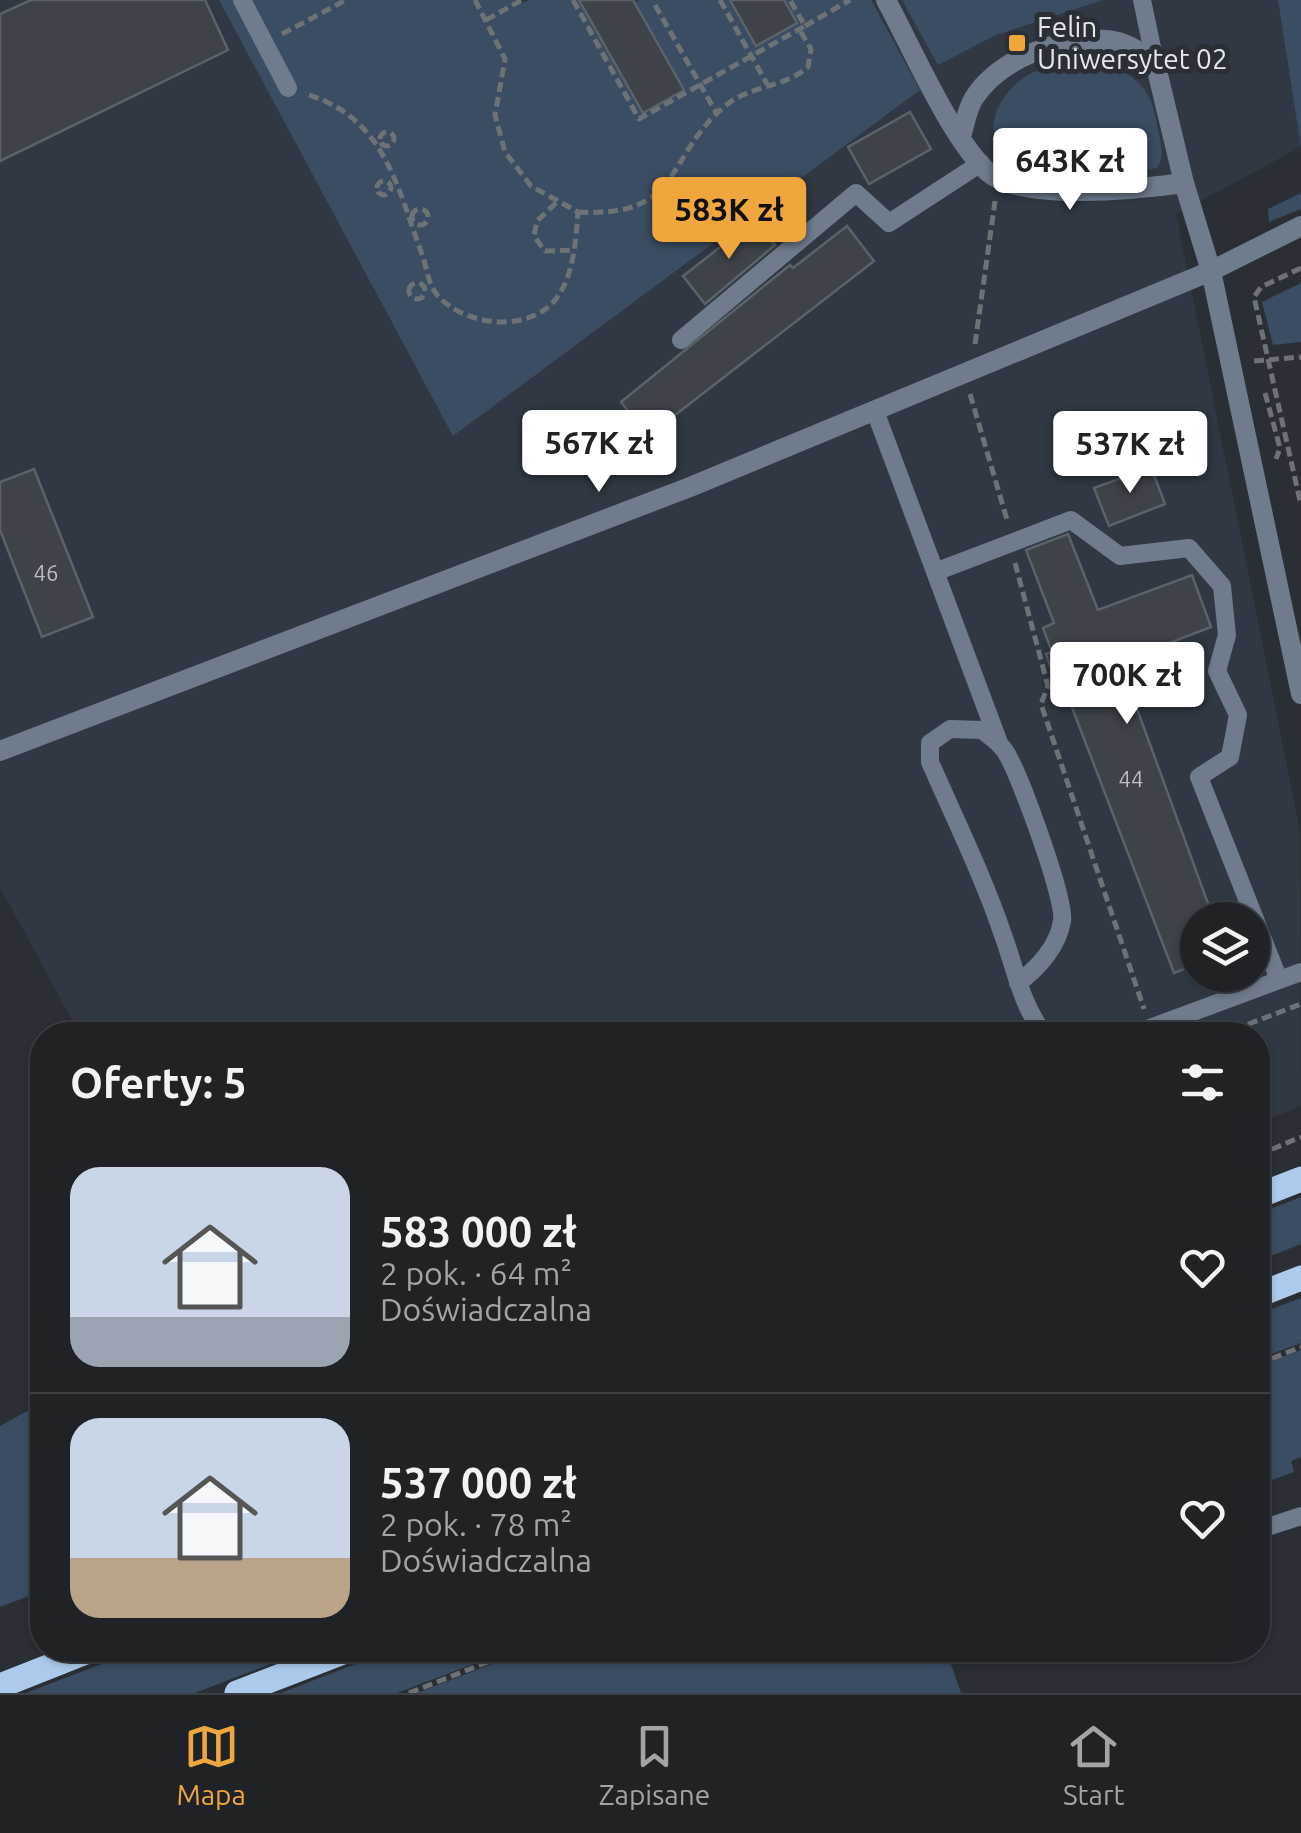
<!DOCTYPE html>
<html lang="pl">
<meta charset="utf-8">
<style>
:root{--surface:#1f2328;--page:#272b30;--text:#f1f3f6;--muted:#a1a4a8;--line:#3c4045;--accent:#efa73d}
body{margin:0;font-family:Ubuntu,sans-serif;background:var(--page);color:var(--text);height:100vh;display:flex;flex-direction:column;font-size:38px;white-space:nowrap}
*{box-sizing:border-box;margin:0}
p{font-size:32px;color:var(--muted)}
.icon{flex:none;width:55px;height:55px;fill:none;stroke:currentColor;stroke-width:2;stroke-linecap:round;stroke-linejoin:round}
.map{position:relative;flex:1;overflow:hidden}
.panel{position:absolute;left:30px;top:1022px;width:1240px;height:640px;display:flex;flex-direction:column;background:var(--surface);border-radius:40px;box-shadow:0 2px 8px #0004,0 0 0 2px var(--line)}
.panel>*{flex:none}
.tools{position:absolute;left:1180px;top:902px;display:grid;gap:20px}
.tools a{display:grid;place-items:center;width:90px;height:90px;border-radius:50%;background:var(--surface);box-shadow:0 2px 8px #0004,0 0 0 2px var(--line);font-size:50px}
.price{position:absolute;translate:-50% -85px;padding:0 22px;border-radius:10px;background:#fff;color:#222;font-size:32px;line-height:65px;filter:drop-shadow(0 2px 5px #0008)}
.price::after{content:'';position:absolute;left:50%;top:60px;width:30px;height:22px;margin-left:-15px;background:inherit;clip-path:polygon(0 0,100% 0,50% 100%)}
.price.selected{background:var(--accent);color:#111}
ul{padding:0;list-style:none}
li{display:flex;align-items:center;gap:30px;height:250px;padding:0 40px}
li+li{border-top:2px solid var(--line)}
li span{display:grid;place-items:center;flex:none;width:280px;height:200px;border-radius:30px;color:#555}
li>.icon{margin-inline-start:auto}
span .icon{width:120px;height:120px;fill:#fffc;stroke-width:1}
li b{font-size:42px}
h2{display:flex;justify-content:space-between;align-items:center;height:120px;padding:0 40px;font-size:42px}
.dock{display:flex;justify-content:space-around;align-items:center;height:140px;border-top:2px solid var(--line);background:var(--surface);font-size:28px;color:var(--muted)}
.dock a{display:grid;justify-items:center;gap:5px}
.dock .selected{color:var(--accent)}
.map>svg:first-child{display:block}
.built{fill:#303943;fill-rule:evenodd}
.green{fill:#3b4d62}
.building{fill:#3d4349;stroke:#5c6269;stroke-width:2.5}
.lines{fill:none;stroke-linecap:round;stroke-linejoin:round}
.path{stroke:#6d7277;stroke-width:5;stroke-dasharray:10 5;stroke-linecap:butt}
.lane{stroke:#6e7c8d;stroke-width:18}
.street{stroke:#6e7c8d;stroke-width:20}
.primary{stroke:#accaec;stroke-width:25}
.poi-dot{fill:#efa73d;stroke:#292f35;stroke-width:4}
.labels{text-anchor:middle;stroke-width:10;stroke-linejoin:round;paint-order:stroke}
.number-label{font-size:22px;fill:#babec2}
.poi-label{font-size:28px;fill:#e3e7eb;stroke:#292f35;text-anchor:start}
</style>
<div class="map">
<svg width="1301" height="1693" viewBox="0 0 1301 1693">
<rect width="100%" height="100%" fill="#292f35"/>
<path class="built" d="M0,0H1301V147L1176,214L1300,831L1301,1106L1258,1123V1035H80L0,887ZM1198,920H1252V975H1198Z"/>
<path class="green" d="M219,0H518L521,4L529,0H579L643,113L684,89L635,3L639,0H730L757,46L797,23L784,0H871L920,90L453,436Z
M902,0H1103L996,35L938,65Z
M1278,0H1301V147Z
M1093,60C1137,76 1151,83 1158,130C1161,144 1165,156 1157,168C1116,176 1056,184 1018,164C974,141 996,91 1032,73C1051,64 1073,63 1093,60Z
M1301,193V209L1269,222L1268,209Z
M1301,283V342L1273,345L1262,302Z
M1301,1197V1244L1258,1261V1214Z
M1301,1298V1343L1258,1359V1314Z
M1301,1350V1457L1291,1461L1294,1472L1258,1485V1366Z
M42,1403V1591L0,1607V1426Z
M138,1650H307L195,1693H26Z
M391,1650H510L397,1693H281Z
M529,1650H946L961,1693H417Z"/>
<path class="building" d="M31,0H205L228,50L0,161V14Z
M579,0H633L684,90L643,113Z
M730,0H784L797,23L756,46Z
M910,112L931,149L869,184L848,147Z
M755,220L775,245L705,304L683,276Z
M847,226L874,261L648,436L621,402L790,265L793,268Z
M1151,467L1165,504L1109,526L1094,488Z
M34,469L93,617L42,637L0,530V482Z
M1068,534L1098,610L1192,575L1211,627L1120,662L1214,920H1198V964L1174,973L1063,684L1057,685L1046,654L1052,652L1043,628L1054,623L1026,550Z"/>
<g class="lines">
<path class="path" d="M573,0L639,119L805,26L790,0
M720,0L767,84
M655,5L717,114
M486,20L522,0
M805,26L850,0
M282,34L346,0
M309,95C385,119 397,187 422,254C427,268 428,285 438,296C467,328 536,334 560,293C574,270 576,239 578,212L531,186L505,152L495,115L505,59L475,0
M380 139a7 7 0 1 1 14 0a7 7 0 1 1-14 0Z
M377 188a7 7 0 1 1 14 0a7 7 0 1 1-14 0Z
M556,203L537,221L534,236L545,251L574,250
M412 217a8 8 0 1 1 16 0a8 8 0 1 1-16 0Z
M578,212C684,218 664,157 725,106C750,85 784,88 808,67L811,49L799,29
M1301,268L1261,287L1254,297L1301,505
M409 291a8 8 0 1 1 16 0a8 8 0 1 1-16 0Z
M975,344L995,201
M1254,361L1301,357
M1265,393L1280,448L1276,459
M970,394L1008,523
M1015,563L1048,686L1041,704L1144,1009
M1220,1035L1301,1004
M1258,1155L1301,1137
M1258,1364L1301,1347
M409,1693L518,1650"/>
<path class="lane" d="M242,0L288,88
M1142,0L1155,62
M681,340L856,193L889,223L981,163
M875,411L999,743
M935,572L1071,520L1120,556L1189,548L1222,586L1227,635L1217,671L1238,715L1230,757L1199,777L1279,980
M1018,983C1037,969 1058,947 1062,921C1066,900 1021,780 1009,758C1003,745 992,738 982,730L950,729L930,743V762C955,819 983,876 1003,935C1016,970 1021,1005 1045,1035
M1131,1035L1301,972
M1258,1530L1301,1516"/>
<path class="street" d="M886,0C911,46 951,139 988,172C1021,202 1140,189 1184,183
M961,136C965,124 967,109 974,98C999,59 1060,36 1106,40C1125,41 1140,52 1155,62L1184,183L1211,271L1301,694
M0,751L690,487L1211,271L1301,226"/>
<path class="primary" d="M1258,1196L1301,1179
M1258,1295L1301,1278
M0,1686L91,1650
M237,1693L348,1650"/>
</g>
<rect class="poi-dot" x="1007" y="33" width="20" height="20" rx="5"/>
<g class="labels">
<g class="number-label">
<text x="46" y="581">46</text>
<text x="1131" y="787">44</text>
</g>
<g class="poi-label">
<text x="1037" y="37">Felin<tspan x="1037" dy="32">Uniwersytet 02</tspan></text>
</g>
</g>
</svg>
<div class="tools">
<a><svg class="icon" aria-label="layers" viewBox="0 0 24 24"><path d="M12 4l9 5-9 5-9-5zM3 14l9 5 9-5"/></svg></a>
</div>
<b class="price" style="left:1070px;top:213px">643K zł</b>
<b class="price selected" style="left:729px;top:262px">583K zł</b>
<b class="price" style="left:599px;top:495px">567K zł</b>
<b class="price" style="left:1130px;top:496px">537K zł</b>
<b class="price" style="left:1127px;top:727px">700K zł</b>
<section class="panel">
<h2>Oferty: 5<svg class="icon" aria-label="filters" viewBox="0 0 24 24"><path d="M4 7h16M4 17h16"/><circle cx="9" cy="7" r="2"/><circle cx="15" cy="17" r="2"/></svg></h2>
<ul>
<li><span style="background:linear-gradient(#c9d6e8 75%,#9aa5b1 0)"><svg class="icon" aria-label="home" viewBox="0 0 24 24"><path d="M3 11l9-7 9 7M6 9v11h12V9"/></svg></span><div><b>583 000 zł</b><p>2 pok. · 64 m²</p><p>Doświadczalna</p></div><svg class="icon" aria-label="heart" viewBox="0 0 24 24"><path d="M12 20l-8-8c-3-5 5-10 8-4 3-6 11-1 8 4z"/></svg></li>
<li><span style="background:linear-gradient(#c9d6e8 70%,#b9a48a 0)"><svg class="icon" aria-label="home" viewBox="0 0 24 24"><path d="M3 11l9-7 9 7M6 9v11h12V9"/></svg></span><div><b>537 000 zł</b><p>2 pok. · 78 m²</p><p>Doświadczalna</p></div><svg class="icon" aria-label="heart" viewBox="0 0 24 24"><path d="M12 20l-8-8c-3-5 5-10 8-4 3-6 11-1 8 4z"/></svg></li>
</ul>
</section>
</div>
<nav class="dock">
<a class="selected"><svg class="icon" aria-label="map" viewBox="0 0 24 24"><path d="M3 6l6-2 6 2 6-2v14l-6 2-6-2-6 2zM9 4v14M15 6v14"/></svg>Mapa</a>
<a><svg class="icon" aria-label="saved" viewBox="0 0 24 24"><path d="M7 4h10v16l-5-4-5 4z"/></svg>Zapisane</a>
<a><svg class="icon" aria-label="home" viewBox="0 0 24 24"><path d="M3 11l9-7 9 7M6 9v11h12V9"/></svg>Start</a>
</nav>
